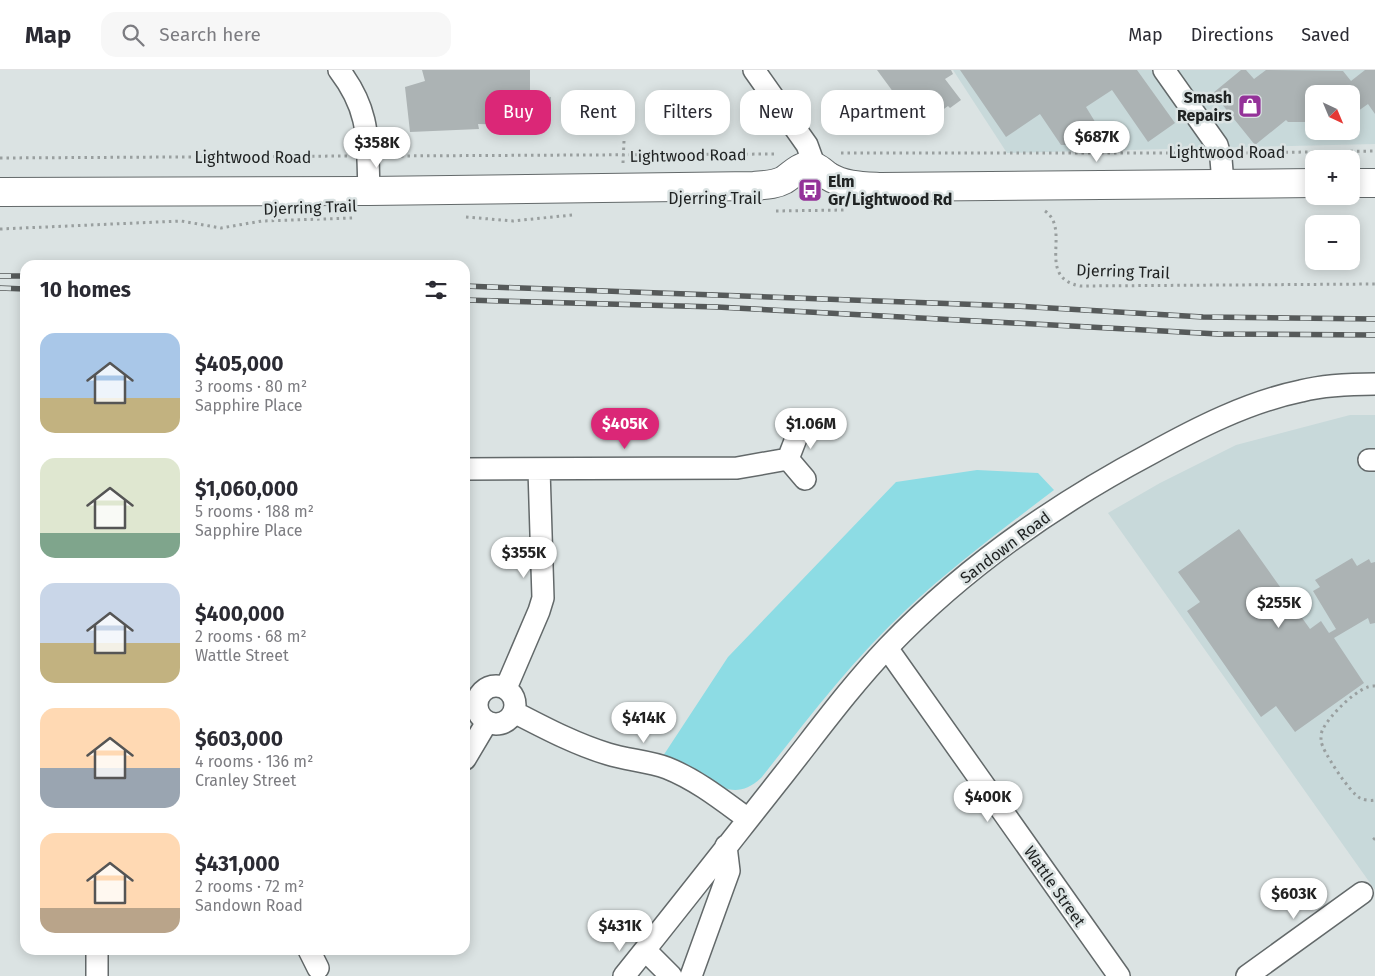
<!DOCTYPE html>
<meta charset="utf-8">
<style>
:root{--surface:#fff;--page:#f7f7f7;--text:#2b2b33;--muted:#7c7c81;--line:#e1e1e2;--accent:#db2777}
body{margin:0;font-family:"Fira Sans",sans-serif;background:var(--page);color:var(--text);height:100vh;display:flex;flex-direction:column;font-size:19px;white-space:nowrap}
*{box-sizing:border-box;margin:0}
p{font-size:16px;color:var(--muted)}
.icon{flex:none;width:28px;height:28px;fill:none;stroke:currentColor;stroke-width:2;stroke-linecap:round;stroke-linejoin:round}
.map{position:relative;flex:1;overflow:hidden}
.panel{position:absolute;left:20px;top:190px;width:450px;height:695px;display:flex;flex-direction:column;background:var(--surface);border-radius:15px;box-shadow:0 2px 12px #0003}
.panel>*{flex:none}
.top-card{position:absolute;left:485px;top:20px;width:475px;height:45px;display:flex;gap:10px}
.needle{width:32px;rotate:136deg}
.fabs{position:absolute;left:1305px;top:15px;display:grid;gap:10px}
.fabs a{display:grid;place-items:center;width:55px;height:55px;border-radius:10px;background:var(--surface);box-shadow:0 2px 12px #0003;font-size:25px}
.price{position:absolute;translate:-50% -42px;padding:0 11px;border-radius:18px;background:#fff;color:#222;font-size:16px;line-height:32px;filter:drop-shadow(0 1px 2px #0008)}
.price::after{content:'';position:absolute;left:50%;top:30px;width:15px;height:11px;margin-left:-8px;background:inherit;clip-path:polygon(0 0,100% 0,50% 100%)}
.price.active{background:var(--accent);color:#fff}
ul{padding:0;list-style:none}
li{display:flex;align-items:center;gap:15px;height:125px;padding:0 20px}
li span{display:grid;place-items:center;flex:none;width:140px;height:100px;border-radius:15px;color:#555}
li>.icon{margin-inline-start:auto}
span .icon{width:60px;height:60px;fill:#fffc;stroke-width:1}
li b{font-size:21px}
h2{display:flex;justify-content:space-between;align-items:center;height:60px;padding:0 20px;font-size:21px}
.pill{padding:0 18px;border-radius:15px;background:var(--surface);box-shadow:0 2px 12px #0003;font-size:18px;line-height:45px}
.pill.active{background:var(--accent);color:#fff}
header{display:flex;align-items:center;gap:30px;box-sizing:border-box;height:70px;padding:0 25px;background:var(--surface);border-bottom:1px solid var(--line)}
header strong{font-size:24px}
nav{display:flex;gap:28px;margin-inline-start:auto;font-size:18px}
.search{width:350px;height:45px;background:var(--page);display:flex;align-items:center;gap:12px;box-sizing:border-box;padding:0 18px;border-radius:15px;color:var(--muted);font-size:19px}
.map>svg:first-child{display:block}
.built{fill:#c8d9da;fill-rule:evenodd}
.green{fill:#8ddce4}
.building{fill:#acb3b4}
.lines{fill:none;stroke-linecap:round;stroke-linejoin:round}
.minor-casing{stroke:#63696a;stroke-width:24}
.major-casing{stroke:#63696a;stroke-width:30}
.path{stroke:#999f9f;stroke-width:3;stroke-dasharray:2.5 4;stroke-linecap:butt}
.minor{stroke:#fff;stroke-width:21}
.major{stroke:#fff;stroke-width:28}
.rail-casing{stroke:#565a5a;stroke-width:5.5}
.rail{stroke:#dbe3e3;stroke-width:4;stroke-dasharray:11;stroke-linecap:butt}
.labels{text-anchor:middle;stroke-width:5;stroke-linejoin:round;paint-order:stroke}
.poi-label{font-size:16px;font-weight:bold;fill:#202323;stroke:#dbe3e3;text-anchor:end}
.street-label{font-size:16px;fill:#202323;stroke:#dbe3e3}
</style>
<header>
<strong>Map</strong>
<div class="search"><svg class="icon" aria-label="search" viewBox="0 0 24 24"><circle cx="10" cy="10" r="6"/><path d="M15 15l6 6"/></svg>Search here</div>
<nav><a>Map</a><a>Directions</a><a>Saved</a></nav>
</header>
<div class="map">
<svg width="1375" height="906" viewBox="0 0 1375 906">
<rect width="100%" height="100%" fill="#dbe3e3"/>
<path class="built" d="M953,0H1375V74L1007,83ZM1314,24H1351V61H1314Z
M1350,345H1375V820L1108,443L1160,413L1236,375Z"/>
<path class="green" d="M977,400L1038,403L1054,420C1004,458 953,496 907,539C852,590 807,650 761,708C732,735 711,710 685,694C678,690 670,688 663,686L728,587L896,412Z"/>
<path class="building" d="M422,0H530V25L551,27V38L523,37L525,55L478,54L479,59L410,62L405,17L425,11Z
M877,0H951L953,4L945,9L961,30L950,38L948,36L919,57Z
M960,0H1137L1175,53L1148,72L1112,20L1086,37L1097,55L1070,75H1061L1040,44L1006,67Z
M1241,0H1246L1254,9L1266,0L1343,1L1351,11L1365,0H1375V44L1368,34L1351,46V24H1314V52H1288L1286,50L1255,75L1213,23Z
M1239,459L1310,559L1321,551L1329,563L1336,559L1313,521L1320,517L1315,510L1352,488L1357,496L1369,489L1371,493L1375,492V553L1370,554L1368,548L1334,568L1364,613L1295,662L1276,636L1261,647L1187,541L1200,532L1178,502Z"/>
<g class="lines">
<g class="minor-casing">
<path id="minor" d="M339,0C371,42 367,70 369,121
M754,0L807,75L815,97
M1164,0L1217,75L1221,89L1223,113
M802,353L788,389L805,409
M1369,390H1375
M465,399L737,398L788,389
M887,578L1119,906
M477 635a19 19 0 1 1 38 0a19 19 0 1 1-38 0Z
M506,618L539,541L543,528L539,399
M514,642C545,658 575,674 608,684C627,690 649,691 667,698C697,710 722,730 748,749
M465,689L487,652
M97,880V906
M309,880L318,898
M645,880L671,906
M624,906C678,839 731,771 784,704C818,661 850,617 888,577C964,498 1054,435 1150,384C1197,358 1248,332 1301,321C1325,315 1350,314 1375,314
M691,906L729,801L726,776
M1247,906L1362,823"/>
</g>
<g class="major-casing">
<path id="major" d="M1351,113H1375
M0,122L369,121L754,116C764,115 775,115 784,110C792,105 798,97 808,96C816,95 821,101 828,106C844,116 862,116 881,117L1314,113"/>
</g>
<path class="path" d="M841,83H1197
M1240,83L1375,81
M388,86L777,84
M0,88L347,86
M623,93L624,71
M801,129H817
M776,141L845,140
M1045,141C1072,160 1035,207 1080,216L1375,214
M466,147L513,151L572,145
M0,159L181,151L221,158L262,151L353,148
M1375,616C1360,614 1329,646 1323,659C1321,662 1321,667 1321,670C1321,680 1351,724 1360,728C1364,730 1371,731 1375,730
M1375,768L1373,770L1375,772"/>
<use href="#minor" class="minor"/>
<use href="#major" class="major"/>
<g class="rail-casing">
<path id="rail" d="M0,206H25
M465,216L1015,236L1203,247L1375,249
M0,218L25,219
M465,230L717,237L1218,264L1375,265"/>
</g>
<use href="#rail" class="rail"/>
</g>
<defs>
<g id="shop-square" transform="scale(1.25)"><rect x="-9" y="-9" width="18" height="18" rx="4" fill="#943299" stroke="#dbe3e3"/><path d="M-5-2.5h2.3a2.7 3.5 0 0 1 5.4 0H5L5.5 6h-11ZM-1.5-2.5h3a1.5 2.3 0 0 0-3 0Z" fill="#fff"/></g>
<g id="bus-square" transform="scale(1.25)"><rect x="-9" y="-9" width="18" height="18" rx="4" fill="#943299" stroke="#dbe3e3"/><path d="M-5-6H5V4H4V6H2V4H-2V6H-4V4H-5ZM-3.5-4V0h7V-4ZM-3.5 1.2v1.5H-2V1.2ZM2 1.2v1.5H3.5V1.2Z" fill="#fff"/></g>
</defs>
<g fill-rule="evenodd">
<use href="#shop-square" x="1250" y="36"/>
<use href="#bus-square" x="810" y="120"/>
</g>
<g class="labels">
<g class="poi-label">
<text x="1232" y="33">Smash<tspan x="1232" dy="18">Repairs</tspan></text>
<text x="828" y="117" text-anchor="start">Elm<tspan x="828" dy="18">Gr/Lightwood Rd</tspan></text>
</g>
<g class="street-label">
<text x="1227" y="88">Lightwood Road</text>
<text transform="translate(688 85) rotate(-1)" y="6">Lightwood Road</text>
<text x="253" y="93">Lightwood Road</text>
<text x="715" y="134">Djerring Trail</text>
<text transform="translate(310 137) rotate(-2)" y="6">Djerring Trail</text>
<text transform="translate(1123 201) rotate(2)" y="6">Djerring Trail</text>
<text transform="translate(1005 477) rotate(-37)" y="6">Sandown Road</text>
<text transform="translate(1055 816) rotate(55)" y="6">Wattle Street</text>
</g>
</g>
</svg>
<div class="fabs">
<a><svg class="needle" viewBox="-14 -14 28 28"><path d="M0-13l5 13h-10z" fill="#e53935"/><path d="M0 13l5-13h-10z" fill="#7c7c81"/></svg></a>
<a>+</a>
<a>−</a>
</div>
<b class="price" style="left:1097px;top:93px">$687K</b>
<b class="price" style="left:377px;top:99px">$358K</b>
<b class="price active" style="left:625px;top:380px">$405K</b>
<b class="price" style="left:811px;top:380px">$1.06M</b>
<b class="price" style="left:524px;top:509px">$355K</b>
<b class="price" style="left:1279px;top:559px">$255K</b>
<b class="price" style="left:644px;top:674px">$414K</b>
<b class="price" style="left:988px;top:753px">$400K</b>
<b class="price" style="left:1294px;top:850px">$603K</b>
<b class="price" style="left:620px;top:882px">$431K</b>
<div class="top-card">
<a class="pill active">Buy</a>
<a class="pill">Rent</a>
<a class="pill">Filters</a>
<a class="pill">New</a>
<a class="pill">Apartment</a>
</div>
<section class="panel">
<h2>10 homes<svg class="icon" aria-label="filters" viewBox="0 0 24 24"><path d="M4 7h16M4 17h16"/><circle cx="9" cy="7" r="2"/><circle cx="15" cy="17" r="2"/></svg></h2>
<ul>
<li><span style="background:linear-gradient(#a9c7e8 65%,#c2b280 0)"><svg class="icon" aria-label="home" viewBox="0 0 24 24"><path d="M3 11l9-7 9 7M6 9v11h12V9"/></svg></span><div><b>$405,000</b><p>3 rooms · 80 m²</p><p>Sapphire Place</p></div></li>
<li><span style="background:linear-gradient(#dfe7d0 75%,#7fa58c 0)"><svg class="icon" aria-label="home" viewBox="0 0 24 24"><path d="M3 11l9-7 9 7M6 9v11h12V9"/></svg></span><div><b>$1,060,000</b><p>5 rooms · 188 m²</p><p>Sapphire Place</p></div></li>
<li><span style="background:linear-gradient(#c9d6e8 60%,#c2b280 0)"><svg class="icon" aria-label="home" viewBox="0 0 24 24"><path d="M3 11l9-7 9 7M6 9v11h12V9"/></svg></span><div><b>$400,000</b><p>2 rooms · 68 m²</p><p>Wattle Street</p></div></li>
<li><span style="background:linear-gradient(#ffd9b3 60%,#9aa5b1 0)"><svg class="icon" aria-label="home" viewBox="0 0 24 24"><path d="M3 11l9-7 9 7M6 9v11h12V9"/></svg></span><div><b>$603,000</b><p>4 rooms · 136 m²</p><p>Cranley Street</p></div></li>
<li><span style="background:linear-gradient(#ffd9b3 75%,#b9a48a 0)"><svg class="icon" aria-label="home" viewBox="0 0 24 24"><path d="M3 11l9-7 9 7M6 9v11h12V9"/></svg></span><div><b>$431,000</b><p>2 rooms · 72 m²</p><p>Sandown Road</p></div></li>
</ul>
</section>
</div>
